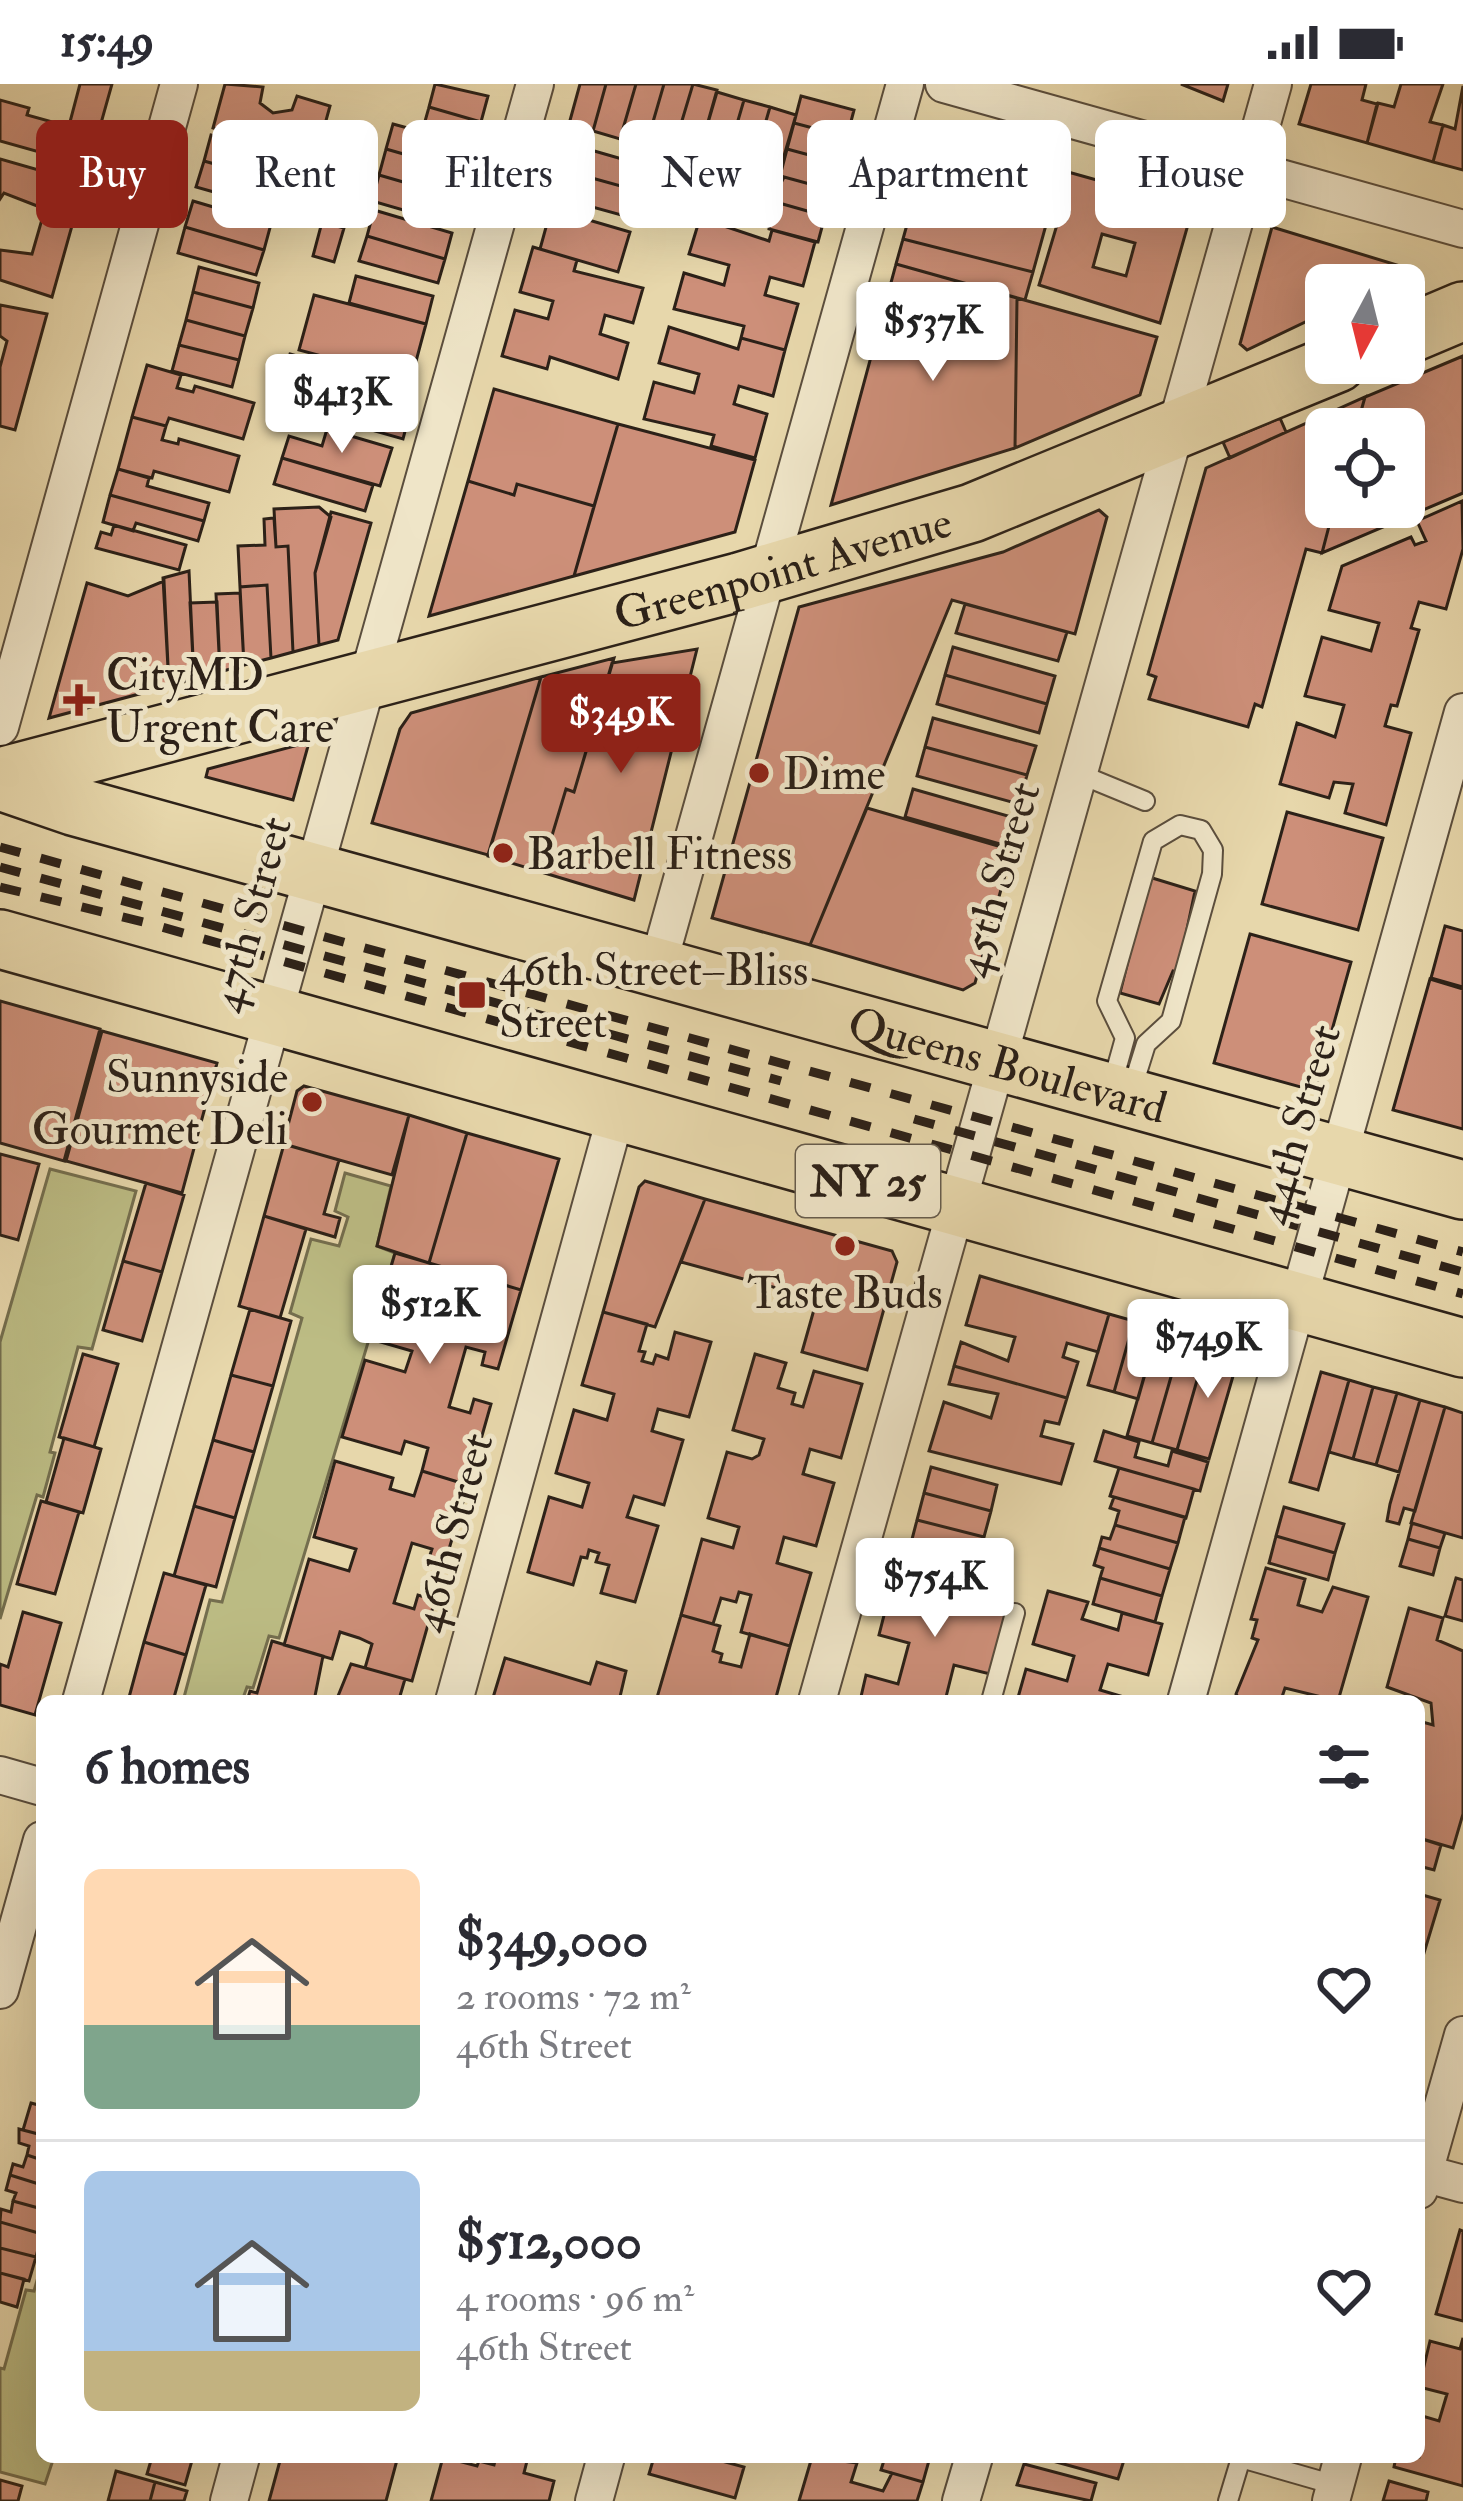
<!DOCTYPE html>
<meta charset="utf-8">
<style>
:root{--surface:#fff;--page:#f2f2f3;--text:#2b2b33;--muted:#7c7c81;--line:#e1e1e2;--accent:#8f2418}
body{margin:0;font-family:"IM FELL Double Pica",serif;background:var(--page);color:var(--text);height:100vh;display:flex;flex-direction:column;font-size:45px;white-space:nowrap}
*{box-sizing:border-box;margin:0}
p{font-size:39px;color:var(--muted)}
.icon{flex:none;width:66px;height:66px;fill:none;stroke:currentColor;stroke-width:2;stroke-linecap:round;stroke-linejoin:round}
.map{position:relative;flex:1;overflow:hidden}
.drawer{position:absolute;left:36px;top:1611px;width:1389px;height:768px;display:flex;flex-direction:column;background:var(--surface);border-radius:18px;box-shadow:0 12px 48px #0002}
.drawer>*{flex:none}
.banner{position:absolute;left:36px;top:36px;width:1392px;height:108px;display:flex;gap:24px}
.needle{width:78px;rotate:187deg}
.buttons{position:absolute;left:1305px;top:180px;display:grid;gap:24px}
.buttons a{display:grid;place-items:center;width:120px;height:120px;border-radius:18px;background:var(--surface);box-shadow:0 12px 48px #0002;font-size:60px}
.price{position:absolute;translate:-50% -102px;padding:0 27px;border-radius:12px;background:#fff;color:#222;font-size:39px;line-height:78px;filter:drop-shadow(0 3px 6px #0008)}
.price::after{content:'';position:absolute;left:50%;top:72px;width:36px;height:27px;margin-left:-18px;background:inherit;clip-path:polygon(0 0,100% 0,50% 100%)}
.price.on{background:var(--accent);color:#fff}
ul{padding:0;list-style:none}
li{display:flex;align-items:center;gap:36px;height:300px;padding:0 48px}
li+li{border-top:3px solid var(--line)}
li span{display:grid;place-items:center;flex:none;width:336px;height:240px;border-radius:18px;color:#555}
li>.icon{margin-inline-start:auto}
span .icon{width:144px;height:144px;fill:#fffc;stroke-width:1}
li b{font-size:51px}
h2{display:flex;justify-content:space-between;align-items:center;height:144px;padding:0 48px;font-size:51px}
.chip{padding:0 42px;border-radius:18px;background:var(--surface);box-shadow:0 12px 48px #0002;font-size:42px;line-height:108px}
.chip.on{background:var(--accent);color:#fff}
.status{display:flex;justify-content:space-between;align-items:center;height:84px;padding:0 60px;background:var(--surface);direction:ltr}
.status svg{height:33px;fill:currentColor}
.map>svg:first-child{display:block}
.green{fill:#bcbc84;stroke:#746e4e;stroke-width:3}
.building{fill:#cd8f79;stroke:#2c2118;stroke-width:3;fill-rule:evenodd}
.lines{fill:none;stroke-linecap:round;stroke-linejoin:round}
.service-casing{stroke:#5b4e3d;stroke-width:22}
.minor-casing{stroke:#5b4e3d;stroke-width:40}
.primary-casing{stroke:#2c2118;stroke-width:62}
.service{stroke:#efe5c8;stroke-width:18}
.minor{stroke:#efe5c8;stroke-width:36}
.primary{stroke:#e7d7ab;stroke-width:57}
.rail{stroke:#2c2118;stroke-width:9;stroke-dasharray:21 21;stroke-linecap:butt}
.poi-dot{fill:#8f2418;stroke:#efe5c8;stroke-width:4.5}
.labels{text-anchor:middle;stroke-width:10;stroke-linejoin:round;paint-order:stroke}
.shield{fill:#efe5c8;stroke:#665c4d;stroke-width:3}
.shield-label{font-size:42px;font-weight:bold;fill:#2c2118}
.street-label{font-size:45px;fill:#2c2118;stroke:#efe5c8}
.poi-label{font-size:45px;fill:#2c2118;stroke:#efe5c8;text-anchor:start}
</style>
<div class="status"><b>15:49</b><svg viewBox="0 0 49 12"><path d="M0 12V9h3v3zM5 12V6h3v6zM10 12V3h3v9zM15 12V0h3v12zM26 1h20v11H26zM47 4h2v5h-2z"/></svg></div>
<div class="map">
<svg width="1463" height="2417" viewBox="0 0 1463 2417">
<rect width="100%" height="100%" fill="#e7d7ab"/>
<filter id="stains"><feTurbulence type="fractalNoise" baseFrequency=".00167" numOctaves="4"/><feColorMatrix values="0 0 0 0 .2 0 0 0 0 .09 0 0 0 0 .02 0 0 0 .5 -.17"/></filter>
<radialGradient id="worn" r=".72"><stop offset=".6" stop-color="#630" stop-opacity="0"/><stop offset="1" stop-color="#630" stop-opacity=".3"/></radialGradient>
<path class="green" d="M50,1085L136,1107L92,1265L78,1263L50,1368L55,1369L43,1413L37,1411L0,1535V1258Z
M345,1089L391,1102L377,1162L395,1169L279,1554L269,1552L253,1604L247,1603L242,1617H183L210,1516L222,1518L302,1234L290,1229L311,1155L339,1162L348,1133L335,1127Z
M42,2179V2373L53,2376L45,2400L0,2388V2284L4,2285L26,2206L34,2207Z"/>
<path class="building" d="M80,0H112L89,82L0,57V16L29,24L27,31L63,41L70,38Z
M225,0L263,3L260,19L273,29L292,26L297,12L330,22L316,73L213,44Z
M435,0L488,12L481,38L429,23Z
M580,0H606L593,47L569,40Z
M606,0H636L620,55L593,47Z
M636,0H664L646,62L620,55Z
M664,0H693L672,70L646,62Z
M693,0L717,6L697,77L672,70Z
M1181,0H1228L1223,17Z
M1311,0H1366L1362,16L1377,20L1367,59L1299,40Z
M1401,0H1443L1430,38L1443,41L1433,78L1367,59L1378,19L1394,23Z
M1463,2V86L1433,78L1443,41L1455,45Z
M717,8L744,16L727,74L700,66Z
M801,12L854,26L847,53L794,39Z
M744,16L770,23L753,82L727,74Z
M429,23L481,38L474,62L422,48Z
M770,23L796,31L779,89L753,82Z
M794,39L847,53L839,79L787,65Z
M393,40L470,61L463,87L386,65Z
M933,47L1062,83L1033,188L903,155Z
M211,51L289,73L282,99L204,77Z
M570,60L643,81L635,106L563,86Z
M386,65L463,87L455,113L379,91Z
M787,65L839,79L832,106L780,92Z
M0,75L84,99L52,213L0,196V166L32,170L45,125L4,109L0,115Z
M204,77L282,99L274,125L196,103Z
M563,86L639,107L632,134L556,113Z
M1061,86L1193,123L1160,239L1039,201L1059,134L1066,136L1069,128L1051,123ZM1102,150L1135,159L1126,192L1093,183Z
M379,91L455,113L448,139L372,117Z
M784,93L832,106L825,132L772,117Z
M331,106L353,112L344,144L322,138Z
M193,117L271,140L264,166L185,143Z
M772,117L825,132L818,158L769,145Z
M551,125L630,148L618,188L540,165Z
M374,126L452,149L445,175L367,152Z
M700,134L769,157L772,146L815,158L803,202L770,193L765,211L798,220L785,266L741,254L744,242L674,225L684,189L724,201L729,181L689,170Z
M322,138L344,144L334,178L313,172Z
M185,143L264,166L256,191L178,169Z
M1272,143L1410,185L1415,194L1398,201H1326V228L1247,266L1240,260Z
M367,152L445,175L438,199L359,177Z
M903,155L1033,188L1025,216L896,180Z
M533,163L577,176L574,187L643,204L633,239L605,231L600,250L628,259L618,295L550,273L547,285L502,272L515,226L548,235L553,217L520,208Z
M896,180L1017,214L1015,364L831,421Z
M199,183L259,199L253,224L193,208Z
M356,192L433,212L426,240L349,219Z
M193,208L253,224L245,252L186,236Z
M314,211L426,240L411,296L299,266Z
M1017,214L1157,253L1140,311L1015,364Z
M0,221L47,230L15,346L0,342V283L7,257L0,252Z
M186,236L245,252L239,276L179,261Z
M669,243L738,265L741,254L785,266L773,312L739,302L734,320L767,330L755,374L711,362L714,351L644,335L654,298L694,309L699,290L659,279Z
M179,261L239,276L232,303L172,287Z
M290,270L416,306L403,355L276,319Z
M1463,272V409L1322,469L1334,423H1404V345H1356L1365,313Z
M147,281L181,291L177,304L193,308L195,302L254,319L243,355L169,334L166,342L132,333Z
M494,305L618,340L594,422L517,400L514,411L468,397Z
M1365,313L1356,345H1326V423H1334L1322,469L1306,465L1262,623L1255,620L1248,643L1149,615L1156,593L1148,590L1206,384Z
M132,333L166,342L162,356L178,360L179,355L239,372L229,408L154,387L152,394L118,385Z
M1280,334L1286,348L1230,374L1223,358Z
M618,340L755,376L735,448L574,492Z
M327,345L392,364L380,402L282,374L289,352L322,362Z
M282,374L373,401L365,427L274,400Z
M118,385L149,394L147,402L209,419L204,437L110,411Z
M468,397L514,411L517,400L594,422L574,492L429,532Z
M110,411L204,437L198,457L136,439L133,447L103,438Z
M1462,417L1463,465L1446,525L1419,518L1411,544L1419,546L1397,622L1391,621L1385,642L1411,649L1386,741L1345,729L1353,700L1334,698L1329,714L1280,700L1297,639L1335,653L1344,621L1305,612L1322,553L1371,567L1379,539L1329,526L1342,482L1411,453L1415,461L1426,457L1417,437Z
M319,423L331,433L315,489L319,561L293,568L288,462L276,463L274,425Z
M1099,426L1107,433L1075,550L952,516L810,861L712,834L799,523L1003,468Z
M331,428L371,439L338,556L319,561L315,489Z
M274,434L276,463L288,462L293,568L271,574L267,501L240,503L238,462L265,461L264,435Z
M114,441L186,461L179,486L96,464L101,448L111,451Z
M189,487L194,595L169,602L163,494Z
M164,497L169,602L49,634L87,499L128,512Z
M267,501L271,574L244,581L240,503Z
M240,509L244,581L220,588L216,510Z
M217,518L220,588L194,595L190,519Z
M965,520L1067,548L1058,577L956,549Z
M953,563L1055,592L1047,620L945,591Z
M697,565L634,816L541,788L566,705L574,708L612,579Z
M614,574L574,708L566,705L541,788L488,772L541,593Z
M945,591L1047,620L1039,649L937,620Z
M541,593L488,771L372,739L400,645L411,629Z
M933,634L1036,662L1027,691L925,663Z
M302,660L308,662L293,716L206,693L208,685Z
M925,663L1027,691L1019,720L917,692Z
M913,705L1015,734L1007,762L905,733Z
M867,724L1012,766L975,899L963,906L810,861Z
M1287,728L1383,754L1358,846L1262,820Z
M1149,793L1195,807L1178,888L1173,887L1159,920L1120,909Z
M1445,842L1463,847V903L1431,894Z
M1250,850L1351,878L1315,1007L1214,979Z
M1430,895L1463,905V1045L1393,1026Z
M0,917L100,945L64,1077L0,1059Z
M102,947L217,979L182,1109L66,1077Z
M304,1002L409,1031L392,1091L283,1060L297,1007Z
M409,1031L467,1049L429,1179L377,1162Z
M467,1049L559,1075L521,1206L429,1179Z
M284,1060L339,1076L324,1130L340,1134L335,1153L264,1132Z
M0,1070L39,1080L18,1156L0,1151Z
M645,1097L705,1115L655,1243L603,1228L639,1103Z
M146,1099L184,1111L162,1188L123,1177Z
M705,1115L892,1167L897,1178L867,1286L802,1268L817,1215L681,1178Z
M264,1132L306,1145L280,1234L239,1222Z
M395,1169L443,1183L435,1209L469,1215L475,1192L521,1206L498,1285L482,1281L485,1268L466,1263L449,1323L470,1329L474,1315L491,1320L468,1401L422,1387L428,1364L405,1357L401,1370L342,1353L365,1276L405,1288L412,1267L370,1255Z
M123,1177L162,1188L142,1257L103,1246Z
M980,1192L1109,1230L1098,1268L1067,1259L1063,1273L1078,1278L1067,1314L954,1282L961,1258L1008,1277L1015,1253L966,1241Z
M250,1225L291,1237L273,1302L231,1291Z
M603,1228L647,1240L639,1267L645,1268L642,1277L653,1280L656,1271L668,1275L675,1248L711,1258L689,1333L658,1325L652,1347L683,1356L664,1421L634,1412L627,1433L658,1442L635,1518L601,1509L609,1481L596,1478L599,1469L589,1466L587,1474L581,1473L573,1501L528,1488L549,1413L582,1423L589,1399L556,1389L574,1326L607,1336L614,1310L582,1301Z
M1109,1230L1134,1237L1114,1308L1088,1301Z
M1134,1237L1158,1244L1138,1315L1114,1308Z
M1158,1244L1183,1251L1152,1359L1127,1352Z
M1183,1251L1208,1258L1177,1366L1152,1359Z
M1208,1258L1240,1268L1209,1375L1177,1366Z
M83,1270L118,1280L94,1363L59,1353Z
M755,1270L786,1279L778,1304L795,1309L792,1320L803,1323L814,1287L862,1300L841,1374L810,1365L803,1390L834,1399L816,1462L784,1453L777,1479L811,1489L790,1562L741,1548L751,1511L739,1508L736,1518L721,1514L713,1540L681,1531L702,1455L733,1464L739,1443L708,1434L727,1368L752,1375L759,1371L764,1355L733,1346Z
M954,1282L1067,1314L1059,1340L1045,1337L1041,1352L1073,1360L1061,1400L929,1367L944,1318L991,1334L998,1310L949,1300Z
M1321,1288L1349,1296L1318,1406L1290,1398Z
M231,1291L273,1302L254,1368L213,1356Z
M1349,1296L1373,1303L1353,1375L1329,1368Z
M1373,1303L1397,1309L1376,1381L1353,1375Z
M1397,1309L1420,1316L1399,1388L1376,1381Z
M1420,1316L1445,1323L1415,1427L1404,1424L1399,1440L1387,1437L1390,1420Z
M1445,1323L1463,1329V1454L1411,1439Z
M1104,1347L1139,1358L1135,1373L1168,1382L1172,1367L1208,1378L1200,1407L1095,1377Z
M64,1354L101,1365L83,1429L46,1418Z
M213,1356L254,1368L235,1434L194,1422Z
M335,1377L393,1394L390,1405L414,1412L422,1387L468,1401L444,1482L428,1477L432,1465L412,1459L394,1519L414,1525L418,1511L435,1516L412,1597L365,1584L372,1560L359,1554L340,1548L332,1575L284,1561L309,1475L349,1487L356,1465L314,1453Z
M931,1383L997,1401L991,1427L924,1409Z
M1119,1384L1194,1405L1186,1434L1110,1412Z
M924,1409L991,1427L984,1453L917,1436Z
M1114,1413L1185,1433L1178,1459L1115,1441L1119,1427L1110,1424Z
M41,1417L79,1428L55,1510L17,1500Z
M194,1422L235,1434L216,1503L174,1492Z
M1284,1423L1344,1440L1335,1469L1276,1452Z
M917,1436L984,1453L976,1480L910,1463Z
M1412,1439L1445,1449L1440,1464L1408,1455Z
M1115,1441L1178,1459L1170,1485L1099,1464L1102,1453L1110,1455Z
M1276,1452L1335,1469L1328,1496L1269,1479Z
M1408,1455L1440,1464L1433,1491L1400,1482Z
M910,1463L976,1480L969,1507L903,1490Z
M1099,1464L1170,1485L1162,1512L1100,1494L1103,1484L1094,1481Z
M1266,1484L1305,1495L1298,1521L1322,1528L1333,1503L1368,1513L1338,1617L1285,1604L1282,1613L1291,1617H1241L1236,1610L1258,1556L1252,1554L1257,1536L1251,1535Z
M895,1488L936,1498L932,1514L974,1526L979,1510L1009,1518L990,1590L954,1581L946,1613L952,1617H860L866,1591L898,1600L909,1559L879,1551Z
M164,1489L206,1501L186,1571L144,1558Z
M1100,1494L1162,1512L1155,1538L1093,1520Z
M1456,1494L1463,1496V1537L1445,1532Z
M1048,1507L1088,1518L1082,1535L1118,1546L1122,1529L1162,1540L1148,1591L1108,1580L1100,1606L1137,1617H1017L1026,1585L1067,1597L1074,1572L1033,1560Z
M1409,1524L1443,1534L1437,1556L1463,1567V1730L1453,1764L1419,1754V1637L1433,1641L1431,1619L1387,1603Z
M23,1528L61,1539L35,1631L0,1621V1580L8,1583Z
M681,1531L720,1542L713,1567L722,1570L720,1578L741,1583L750,1550L790,1562L775,1617H656Z
M272,1557L323,1572L314,1617H247L250,1607L257,1609Z
M144,1558L186,1571L173,1617H128Z
M505,1574L590,1600L597,1578L626,1587L619,1617H492Z
M351,1580L405,1595L400,1612L407,1617H336Z
M1419,1754L1441,1761L1434,1786L1419,1782Z
M1419,1810L1440,1816L1424,1869L1419,1868Z
M31,2019L42,2022V2051L23,2046Z
M19,2045L42,2051V2076L27,2071L29,2062L19,2059Z
M27,2071L42,2076V2101L10,2091L13,2080L23,2083Z
M10,2091L42,2101V2125L13,2117L16,2109L6,2106Z
M13,2117L42,2125V2150L0,2138L1,2125L11,2128Z
M0,2138L42,2150L36,2173L0,2164Z
M1460,2146L1463,2147V2237L1436,2230Z
M0,2164L36,2173L29,2197L0,2189Z
M0,2189L24,2195L17,2223L0,2218Z
M1463,2254V2402L1394,2383L1396,2373H1419V2331L1439,2337L1447,2310L1419,2303L1430,2257L1460,2265Z
M152,2373H193L185,2401L147,2390Z
M281,2373H386L397,2376L386,2417H269Z
M443,2373L477,2382L479,2377L494,2381L496,2373H528L524,2389L554,2397L549,2417H431Z
M654,2373H707L744,2383L735,2414L649,2390Z
M812,2373L857,2379L851,2398L883,2407L892,2389L923,2398L917,2417H799Z
M885,2373H930L923,2398L881,2386Z
M1038,2373H1125L1118,2395Z
M1024,2380L1096,2399L1091,2417L1017,2401Z
M116,2387L155,2398L150,2417H108Z
M0,2396L22,2402L18,2417H0Z
M1389,2397L1428,2408L1426,2417H1383Z
M155,2398L187,2407L184,2417H150Z"/>
<g class="lines">
<g class="service-casing">
<path id="service" d="M1077,689L1145,717
M1111,1004L1125,954L1107,917L1153,757L1180,741L1201,746L1213,766L1212,790L1171,937L1146,960L1131,1008
M991,1617L1015,1529
M1228,2417L1241,2374L1335,2401"/>
</g>
<g class="minor-casing">
<path id="minor" d="M944,0L1463,145
M0,643L179,0
M658,881L905,0
M81,1617L535,0
M454,1617L617,1027
M817,1617L1273,0
M1186,1617L1463,628
M0,1691L42,1703
M0,1906L42,1756
M1419,2088L1463,2100
M1419,2106L1463,1951
M229,2417L241,2373
M594,2417L606,2373
M961,2417L974,2373
M1331,2417L1343,2373"/>
</g>
<g class="primary-casing">
<g id="primary">
<path d="M1404,252L1463,227"/>
<path id="s1" d="M0,693L739,498L972,429L1337,279"/>
<path id="s2" d="M0,697L73,722L1463,1106"/>
<path d="M0,855L1463,1264"/>
</g>
</g>
<use href="#service" class="service"/>
<use href="#minor" class="minor"/>
<use href="#primary" class="primary"/>
<path class="rail" d="M0,763L1463,1168
M0,783L781,997
M0,803L151,840L1463,1210
M914,1035L1463,1188"/>
</g>
<g class="poi-dot">
<path d="M73 598h12v12h12v12h-12v12h-12v-12h-12v-12h12z"/>
<circle cx="759" cy="689" r="12"/>
<circle cx="503" cy="769" r="12"/>
<rect x="457" y="896" width="30" height="30" rx="6"/>
<circle cx="312" cy="1018" r="12"/>
<circle cx="845" cy="1162" r="12"/>
</g>
<g class="labels">
<rect class="shield" x="796" y="1061" width="144" height="72" rx="9"/>
<g class="shield-label">
<text x="868" y="1112">NY 25</text>
</g>
<g class="street-label">
<text dy="16" stroke="none"><textPath href="#s1" startOffset="810">Greenpoint Avenue</textPath></text>
<text transform="translate(997 795) rotate(-74)" y="16">45th Street</text>
<text transform="translate(250 830) rotate(-75)" y="16">47th Street</text>
<text dy="16" stroke="none"><textPath href="#s2" startOffset="1047">Queens Boulevard</textPath></text>
<text transform="translate(1297 1040) rotate(-74)" y="16">44th Street</text>
<text transform="translate(451 1448) rotate(-75)" y="16">46th Street</text>
</g>
<g class="poi-label">
<text x="106" y="606">CityMD<tspan x="106" dy="52">Urgent Care</tspan></text>
<text x="783" y="705">Dime</text>
<text x="527" y="785">Barbell Fitness</text>
<text x="499" y="901">46th Street–Bliss<tspan x="499" dy="52">Street</tspan></text>
<text x="288" y="1008" text-anchor="end">Sunnyside<tspan x="288" dy="52">Gourmet Deli</tspan></text>
<text x="845" y="1224" text-anchor="middle">Taste Buds</text>
</g>
</g>
<rect width="100%" height="100%" filter="url(#stains)"/>
<rect width="100%" height="100%" fill="url(#worn)"/>
</svg>
<div class="buttons">
<a><svg class="needle" viewBox="-14 -14 28 28"><path d="M0-13l5 13h-10z" fill="#e53935"/><path d="M0 13l5-13h-10z" fill="#7c7c81"/></svg></a>
<a><svg class="icon" aria-label="locate" viewBox="0 0 24 24"><circle cx="12" cy="12" r="6"/><path d="M12 2v4M12 18v4M2 12h4M18 12h4"/></svg></a>
</div>
<b class="price" style="left:933px;top:300px">$537K</b>
<b class="price" style="left:342px;top:372px">$413K</b>
<b class="price on" style="left:621px;top:692px">$349K</b>
<b class="price" style="left:430px;top:1283px">$512K</b>
<b class="price" style="left:1208px;top:1317px">$749K</b>
<b class="price" style="left:935px;top:1556px">$754K</b>
<div class="banner">
<a class="chip on">Buy</a>
<a class="chip">Rent</a>
<a class="chip">Filters</a>
<a class="chip">New</a>
<a class="chip">Apartment</a>
<a class="chip">House</a>
</div>
<section class="drawer">
<h2>6 homes<svg class="icon" aria-label="filters" viewBox="0 0 24 24"><path d="M4 7h16M4 17h16"/><circle cx="9" cy="7" r="2"/><circle cx="15" cy="17" r="2"/></svg></h2>
<ul>
<li><span style="background:linear-gradient(#ffd9b3 65%,#7fa58c 0)"><svg class="icon" aria-label="home" viewBox="0 0 24 24"><path d="M3 11l9-7 9 7M6 9v11h12V9"/></svg></span><div><b>$349,000</b><p>2 rooms · 72 m²</p><p>46th Street</p></div><svg class="icon" aria-label="heart" viewBox="0 0 24 24"><path d="M12 20l-8-8c-3-5 5-10 8-4 3-6 11-1 8 4z"/></svg></li>
<li><span style="background:linear-gradient(#a9c7e8 75%,#c2b280 0)"><svg class="icon" aria-label="home" viewBox="0 0 24 24"><path d="M3 11l9-7 9 7M6 9v11h12V9"/></svg></span><div><b>$512,000</b><p>4 rooms · 96 m²</p><p>46th Street</p></div><svg class="icon" aria-label="heart" viewBox="0 0 24 24"><path d="M12 20l-8-8c-3-5 5-10 8-4 3-6 11-1 8 4z"/></svg></li>
</ul>
</section>
</div>
